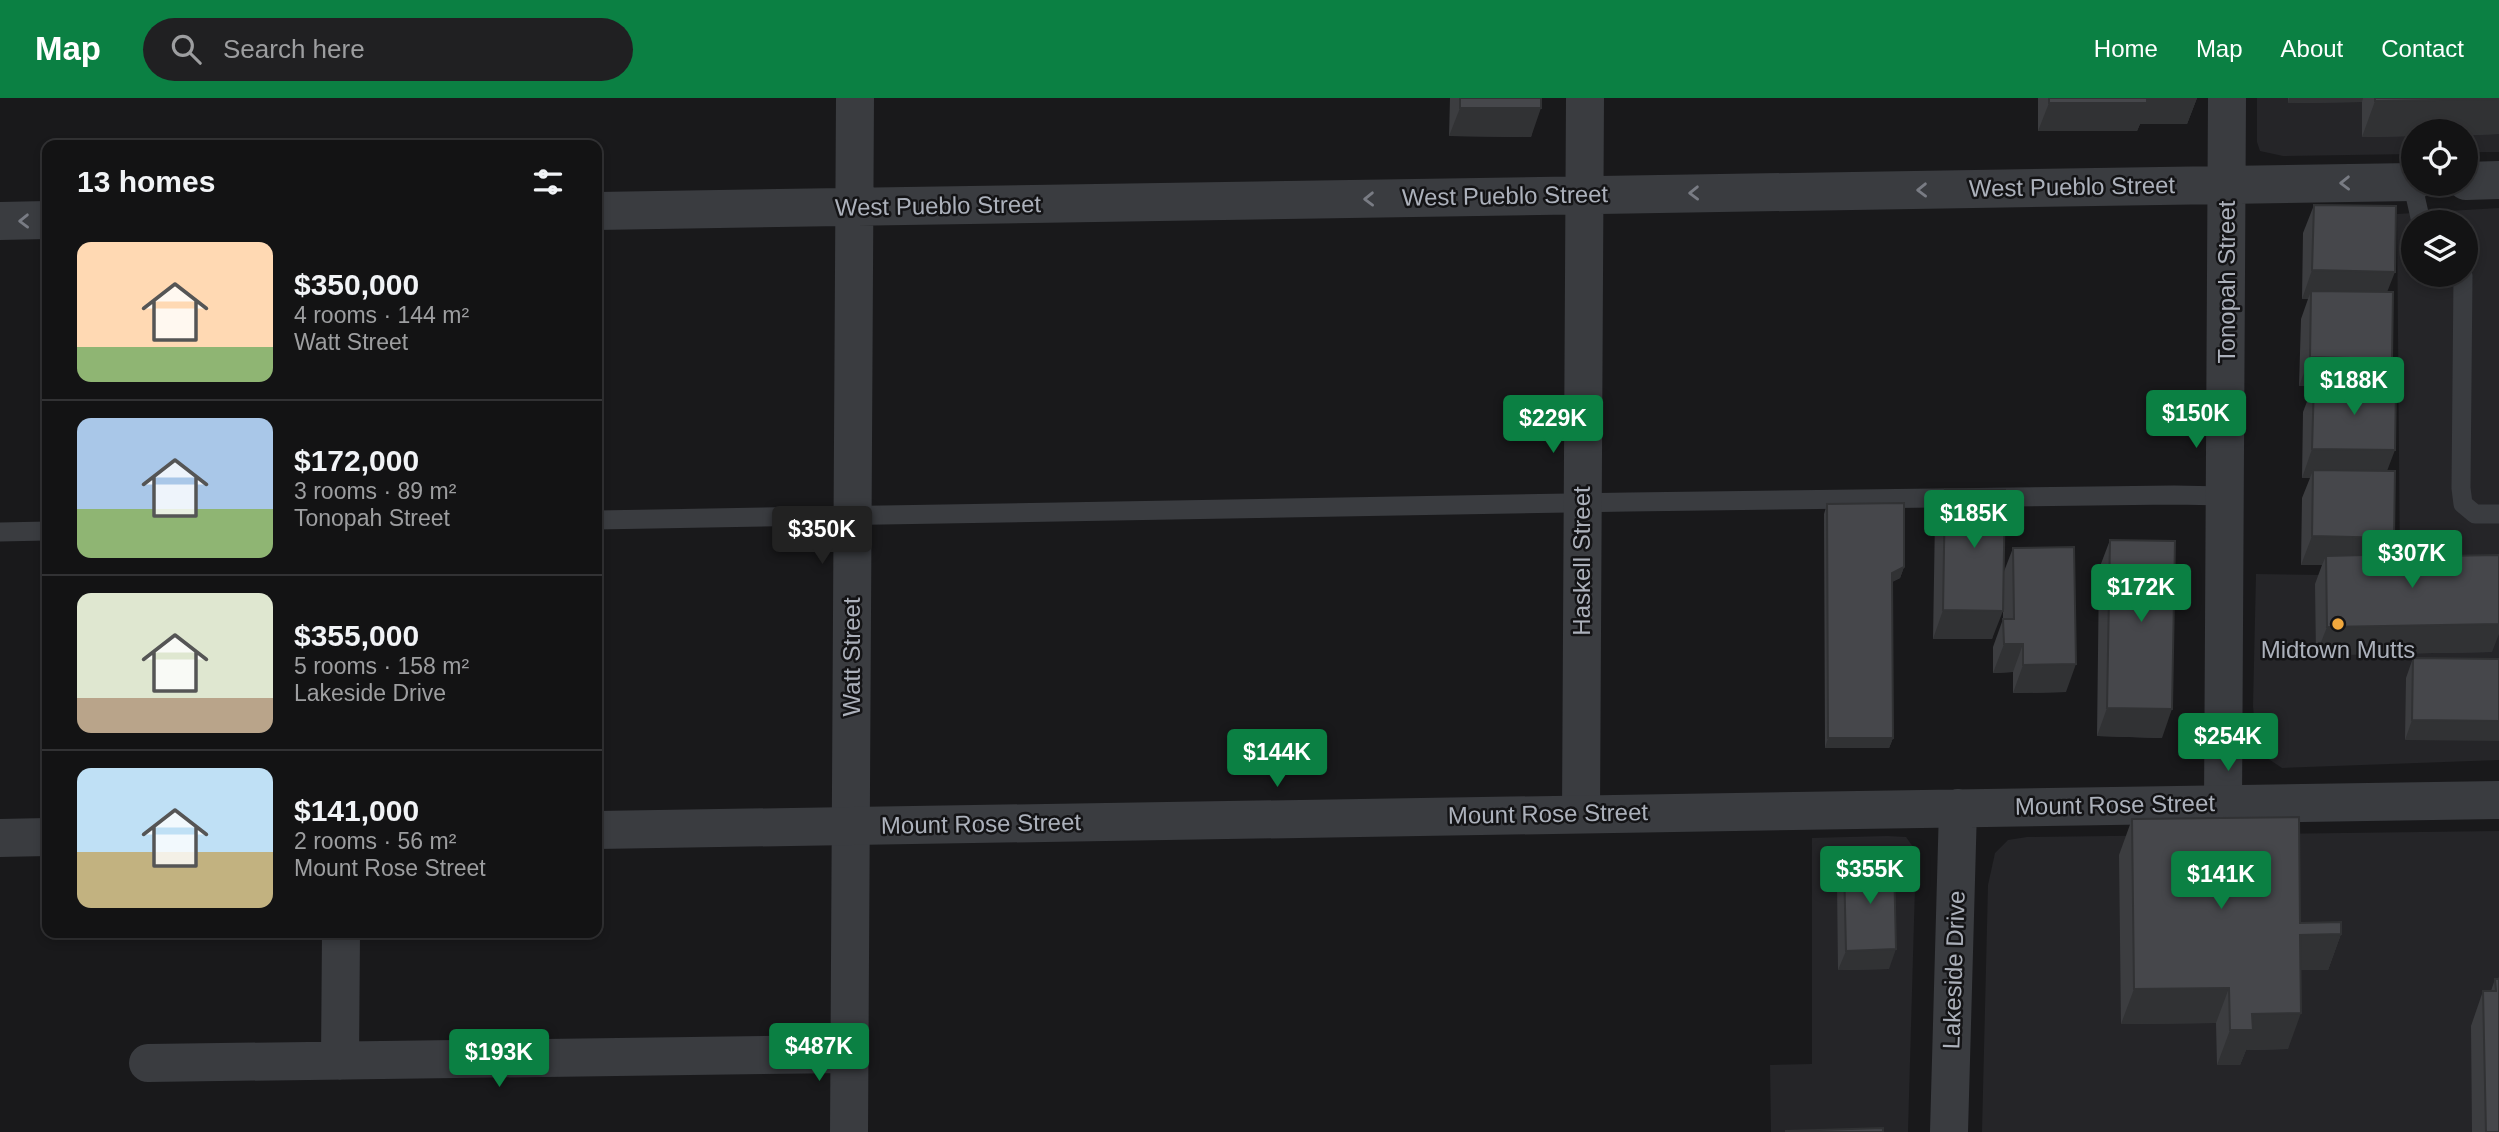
<!DOCTYPE html>
<meta charset="utf-8">
<style>
:root{--surface:#131314;--page:#202022;--text:#f1f3f6;--muted:#9d9ea0;--line:#323234;--accent:#0b8043}
body{margin:0;font-family:Helvetica,sans-serif;background:var(--page);color:var(--text);height:100vh;display:flex;flex-direction:column;font-size:26px;white-space:nowrap}
*{box-sizing:border-box;margin:0}
p{font-size:23px;color:var(--muted)}
.icon{flex:none;width:38px;height:38px;fill:none;stroke:currentColor;stroke-width:2;stroke-linecap:round;stroke-linejoin:round}
.map{position:relative;flex:1;overflow:hidden}
.details{position:absolute;left:42px;top:42px;width:560px;height:798px;display:flex;flex-direction:column;background:var(--surface);border-radius:14px;box-shadow:0 4px 10px #0003,0 0 0 2px var(--line)}
.details>*{flex:none}
.fabs{position:absolute;left:2401px;top:21px;display:grid;gap:14px}
.fabs a{display:grid;place-items:center;width:77px;height:77px;border-radius:50%;background:var(--surface);box-shadow:0 4px 10px #0003,0 0 0 2px var(--line);font-size:35px}
.price{position:absolute;translate:-50% -60px;padding:0 16px;border-radius:7px;background:var(--accent);color:#fff;font-size:23px;line-height:46px;filter:drop-shadow(0 2px 4px #0008)}
.price::after{content:'';position:absolute;left:50%;top:42px;width:21px;height:16px;margin-left:-10px;background:inherit;clip-path:polygon(0 0,100% 0,50% 100%)}
.price.active{background:#222;color:#fff}
ul{padding:0;list-style:none}
li{display:flex;align-items:center;gap:21px;height:175px;padding:0 35px}
li+li{border-top:2px solid var(--line)}
li span{display:grid;place-items:center;flex:none;width:196px;height:140px;border-radius:14px;color:#555}
li>.icon{margin-inline-start:auto}
span .icon{width:84px;height:84px;fill:#fffc;stroke-width:1}
li b{font-size:30px}
h2{display:flex;justify-content:space-between;align-items:center;height:84px;padding:0 35px;font-size:30px}
header{display:flex;align-items:center;gap:42px;box-sizing:border-box;height:98px;padding:0 35px;background:var(--accent);color:#fff}
header strong{font-size:33px}
nav{display:flex;gap:38px;margin-inline-start:auto;font-size:24px}
.search{width:490px;height:63px;background:var(--page);display:flex;align-items:center;gap:18px;box-sizing:border-box;padding:0 24px;border-radius:38px;color:var(--muted);font-size:26px}
.map>svg:first-child{display:block}
.built{fill:#252528;fill-rule:evenodd}
.lines{fill:none;stroke-linecap:round;stroke-linejoin:round}
.service{stroke:#3a3c40;stroke-width:19}
.minor{stroke:#3a3c40;stroke-width:38}
.tertiary{stroke:#3a3c40;stroke-width:38}
.wall{fill:#3c3d40}
.shaded-wall{fill:#313234}
.building{fill:#46474b;stroke:#313234;stroke-width:2}
.oneway{stroke:#797c84}
.poi-dot{fill:#f0a73d;stroke:#141416;stroke-width:2.5}
.labels{text-anchor:middle;stroke-width:5;stroke-linejoin:round;paint-order:stroke}
.street-label{font-size:24px;fill:#acb1bb;stroke:#141416}
.poi-label{font-size:24px;fill:#acb1bb;stroke:#141416}
</style>
<header>
<strong>Map</strong>
<div class="search"><svg class="icon" aria-label="search" viewBox="0 0 24 24"><circle cx="10" cy="10" r="6"/><path d="M15 15l6 6"/></svg>Search here</div>
<nav><a>Home</a><a>Map</a><a>About</a><a>Contact</a></nav>
</header>
<div class="map">
<svg width="2499" height="1034" viewBox="0 0 2499 1034">
<rect width="100%" height="100%" fill="#19191b"/>
<path class="built" d="M2257,0H2499V54H2466V33H2413V56L2283,58L2260,53L2257,44Z
M2499,110V662L2282,670L2267,660L2256,642L2253,608L2256,476L2400,478L2397,116ZM2413,124H2466V177H2413Z
M2499,733V1034H1982L1988,787L1995,755L2008,742L2027,739Z
M1887,738L1906,739L1916,753L1908,1034H1771L1770,967L1812,966V740Z"/>
<g class="lines">
<path class="service" d="M2412,84L2421,124
M2463,177L2461,390L2463,406L2475,416H2499
M597,422L1629,404L2174,397L2225,398
M0,434L47,433"/>
<path class="minor" d="M2466,83L2499,82
M597,113L2413,84
M0,123L47,122
M2223,705L2227,0
M1581,715L1585,0
M340,963L341,835
M148,965L849,956
M849,1034L855,0"/>
<path class="tertiary" d="M597,732L2499,702
M0,740L47,739
M1949,1034L1958,710"/>
</g>
<path class="wall" d="M1450,0H1541L1531,39L1449,38Z
M2038,0H2197L2187,26H2140L2137,33H2038Z
M2288,0H2499V36L2466,37L2413,33V38L2362,39V4L2288,5Z
M2314,107L2387,194L2383,286L2387,373L2394,440L2388,456L2442,458L2492,554L2316,557L2315,486L2322,467H2301L2302,400L2310,380H2302L2303,314L2313,288H2299L2301,221L2308,201H2302L2303,135Z
M1945,391L2003,476L2013,450L2066,594L2013,595V574L1993,575V549L2003,521V500L1992,541H1933L1935,419Z
M1827,406L1904,469L1900,480L1892,484L1893,640L1889,650H1825L1824,416Z
M2110,442L2162,640L2097,638L2099,471Z
M2413,560L2499,561L2405,642L2406,580Z
M2132,721L2300,825L2341,836L2328,872H2300L2288,951L2246,952L2240,967H2217L2216,925L2121,926L2119,757Z
M1844,765L1889,871L1838,872L1837,785Z
M2499,879V1034H2472L2471,928L2483,893H2491L2495,881H2498Z"/>
<path class="shaded-wall" d="M2146,0H2197L2187,26H2140L2137,33H2038L2049,5Z
M2289,0H2363L2362,4L2288,5Z
M2499,1V36L2466,37V33H2413V38L2362,39L2375,3Z
M1460,10H1541L1531,39L1449,38Z
M2312,172L2395,174L2384,202L2311,193L2308,201H2302Z
M2310,259L2392,261L2382,289L2314,285L2313,288H2299Z
M2312,351L2395,352L2384,381L2313,372L2310,380H2302Z
M2312,438L2394,440L2383,468L2326,458L2322,467H2301Z
M1904,469L1900,480L1888,486L1892,475Z
M1943,512L2003,513L1992,541H1933Z
M2499,526V536L2492,554L2316,557L2327,529Z
M2004,546H2023L2013,574L1993,575Z
M2076,566L2066,594L2013,595L2023,567Z
M2107,610L2172,611L2162,640L2097,638Z
M2412,622L2499,623V643L2405,642Z
M1828,640H1893L1889,650H1825Z
M2341,836L2328,872H2287L2300,837Z
M1896,851L1889,871L1838,872L1846,853Z
M2229,890L2216,925L2121,926L2134,891Z
M2301,915L2288,951L2246,952L2240,967H2217L2230,932L2252,916Z"/>
<path class="building" d="M1460,0H1541V10H1460Z
M2049,0H2147V5H2049Z
M2375,0H2499V1L2375,3Z
M2314,107L2396,108L2395,174L2312,172Z
M2311,193L2393,194L2392,261L2310,259Z
M2314,285L2396,286L2395,352L2312,351Z
M2313,372L2395,373L2394,440L2312,438Z
M1945,391L2005,392L2003,513L1943,512Z
M1904,405V469L1892,475L1893,640H1828L1827,406Z
M2110,442L2175,443L2172,611L2107,610Z
M2074,449L2076,566L2023,567V546H2004L2003,521H2014L2013,450Z
M2442,455V458L2499,457V526L2327,529L2326,458Z
M2413,560L2499,561V623L2412,622Z
M2299,719L2300,825L2341,824V836L2300,837L2301,915L2252,916L2253,932H2230L2229,890L2134,891L2132,721Z
M1894,764L1896,851L1846,853L1844,765Z
M2495,881H2499V1034H2486L2483,893H2496Z
M1883,1030V1034H1786V1033Z"/>
<defs><path id="oneway-chevron" d="M-2-3.5L2.5 0L-2 3.5" fill="none" stroke-width="1.6" stroke-linecap="round" stroke-linejoin="round" transform="scale(1.75)"/></defs>
<g class="oneway">
<use href="#oneway-chevron" transform="translate(2345 85) rotate(179)"/>
<use href="#oneway-chevron" transform="translate(1922 92) rotate(179)"/>
<use href="#oneway-chevron" transform="translate(1694 95) rotate(179)"/>
<use href="#oneway-chevron" transform="translate(1369 101) rotate(179)"/>
<use href="#oneway-chevron" transform="translate(24 123) rotate(179)"/>
</g>
<circle class="poi-dot" cx="2338" cy="526" r="7"/>
<g class="labels">
<g class="street-label">
<text transform="translate(2072 89) rotate(-1)" y="8">West Pueblo Street</text>
<text transform="translate(1505 98) rotate(-1)" y="8">West Pueblo Street</text>
<text transform="translate(938 108) rotate(-1)" y="8">West Pueblo Street</text>
<text transform="translate(2227 184) rotate(-90)" y="8">Tonopah Street</text>
<text transform="translate(1582 463) rotate(-90)" y="8">Haskell Street</text>
<text transform="translate(852 559) rotate(-90)" y="8">Watt Street</text>
<text transform="translate(2115 707) rotate(-1)" y="8">Mount Rose Street</text>
<text transform="translate(1548 716) rotate(-1)" y="8">Mount Rose Street</text>
<text transform="translate(981 726) rotate(-1)" y="8">Mount Rose Street</text>
<text transform="translate(1954 872) rotate(-88)" y="8">Lakeside Drive</text>
</g>
<g class="poi-label">
<text x="2338" y="560">Midtown Mutts</text>
</g>
</g>
</svg>
<div class="fabs">
<a><svg class="icon" aria-label="locate" viewBox="0 0 24 24"><circle cx="12" cy="12" r="6"/><path d="M12 2v4M12 18v4M2 12h4M18 12h4"/></svg></a>
<a><svg class="icon" aria-label="layers" viewBox="0 0 24 24"><path d="M12 4l9 5-9 5-9-5zM3 14l9 5 9-5"/></svg></a>
</div>
<b class="price" style="left:2354px;top:319px">$188K</b>
<b class="price" style="left:2196px;top:352px">$150K</b>
<b class="price" style="left:1553px;top:357px">$229K</b>
<b class="price" style="left:1974px;top:452px">$185K</b>
<b class="price active" style="left:822px;top:468px">$350K</b>
<b class="price" style="left:2412px;top:492px">$307K</b>
<b class="price" style="left:2141px;top:526px">$172K</b>
<b class="price" style="left:2228px;top:675px">$254K</b>
<b class="price" style="left:1277px;top:691px">$144K</b>
<b class="price" style="left:1870px;top:808px">$355K</b>
<b class="price" style="left:2221px;top:813px">$141K</b>
<b class="price" style="left:819px;top:985px">$487K</b>
<b class="price" style="left:499px;top:991px">$193K</b>
<section class="details">
<h2>13 homes<svg class="icon" aria-label="filters" viewBox="0 0 24 24"><path d="M4 7h16M4 17h16"/><circle cx="9" cy="7" r="2"/><circle cx="15" cy="17" r="2"/></svg></h2>
<ul>
<li><span style="background:linear-gradient(#ffd9b3 75%,#8fb573 0)"><svg class="icon" aria-label="home" viewBox="0 0 24 24"><path d="M3 11l9-7 9 7M6 9v11h12V9"/></svg></span><div><b>$350,000</b><p>4 rooms · 144 m²</p><p>Watt Street</p></div></li>
<li><span style="background:linear-gradient(#a9c7e8 65%,#8fb573 0)"><svg class="icon" aria-label="home" viewBox="0 0 24 24"><path d="M3 11l9-7 9 7M6 9v11h12V9"/></svg></span><div><b>$172,000</b><p>3 rooms · 89 m²</p><p>Tonopah Street</p></div></li>
<li><span style="background:linear-gradient(#dfe7d0 75%,#b9a48a 0)"><svg class="icon" aria-label="home" viewBox="0 0 24 24"><path d="M3 11l9-7 9 7M6 9v11h12V9"/></svg></span><div><b>$355,000</b><p>5 rooms · 158 m²</p><p>Lakeside Drive</p></div></li>
<li><span style="background:linear-gradient(#bfe0f5 60%,#c2b280 0)"><svg class="icon" aria-label="home" viewBox="0 0 24 24"><path d="M3 11l9-7 9 7M6 9v11h12V9"/></svg></span><div><b>$141,000</b><p>2 rooms · 56 m²</p><p>Mount Rose Street</p></div></li>
</ul>
</section>
</div>
